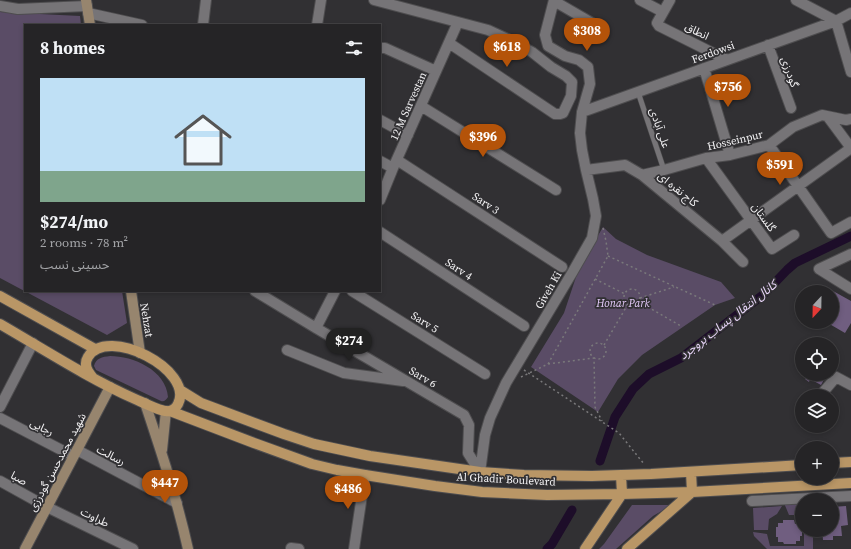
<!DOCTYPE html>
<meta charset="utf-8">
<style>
:root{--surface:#252426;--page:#2d2c2e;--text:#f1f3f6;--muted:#a3a4a7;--line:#424143;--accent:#b45309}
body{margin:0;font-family:"Source Serif 4","Noto Sans Arabic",serif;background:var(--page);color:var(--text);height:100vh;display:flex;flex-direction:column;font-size:15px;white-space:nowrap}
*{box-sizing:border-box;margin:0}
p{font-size:13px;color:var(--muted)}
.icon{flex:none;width:22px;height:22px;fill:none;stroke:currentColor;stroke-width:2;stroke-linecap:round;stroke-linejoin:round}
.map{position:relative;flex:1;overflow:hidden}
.sheet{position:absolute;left:24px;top:24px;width:357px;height:268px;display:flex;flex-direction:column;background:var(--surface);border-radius:0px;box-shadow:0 2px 6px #0003,0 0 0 1px var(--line)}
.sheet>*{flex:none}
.needle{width:26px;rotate:202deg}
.fabs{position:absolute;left:795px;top:285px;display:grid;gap:8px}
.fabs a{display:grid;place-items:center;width:44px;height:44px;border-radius:50%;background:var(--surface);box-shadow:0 2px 6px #0003,0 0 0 1px var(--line);font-size:20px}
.price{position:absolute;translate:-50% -34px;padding:0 9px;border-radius:14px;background:var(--accent);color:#fff;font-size:13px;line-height:26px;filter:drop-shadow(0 1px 2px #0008)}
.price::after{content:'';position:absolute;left:50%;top:24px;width:12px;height:9px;margin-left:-6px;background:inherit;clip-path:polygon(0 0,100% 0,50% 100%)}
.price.current{background:#222;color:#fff}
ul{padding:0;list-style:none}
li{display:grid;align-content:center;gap:8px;height:212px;padding:0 16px}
li span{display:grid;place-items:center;height:124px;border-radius:0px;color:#555}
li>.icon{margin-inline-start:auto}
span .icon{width:72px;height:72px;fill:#fffc;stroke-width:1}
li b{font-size:17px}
h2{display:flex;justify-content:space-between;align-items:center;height:48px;padding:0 16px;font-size:17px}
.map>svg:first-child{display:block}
.green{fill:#5a4c66}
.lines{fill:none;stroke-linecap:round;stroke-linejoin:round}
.canal{stroke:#1d0d29;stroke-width:9}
.building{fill:#705e80}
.lane-casing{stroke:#4e4d4f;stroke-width:6}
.street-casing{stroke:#4e4d4f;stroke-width:12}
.secondary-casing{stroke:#4e4d4f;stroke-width:12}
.primary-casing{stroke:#4e4d4f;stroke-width:12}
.path{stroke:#7a797b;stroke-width:1.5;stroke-dasharray:2 3;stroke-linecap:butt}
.lane{stroke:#767477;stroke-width:5}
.street{stroke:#767477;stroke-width:10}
.secondary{stroke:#97856e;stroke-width:10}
.primary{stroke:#b99666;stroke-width:10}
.labels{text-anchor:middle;stroke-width:3.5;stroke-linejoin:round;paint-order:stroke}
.street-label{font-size:11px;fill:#f4f3f5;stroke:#313033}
.park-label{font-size:11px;font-style:italic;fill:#e6ccfc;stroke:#313033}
.water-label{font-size:12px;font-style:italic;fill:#e9d6fa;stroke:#313033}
</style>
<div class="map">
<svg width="851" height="549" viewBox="0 0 851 549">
<rect width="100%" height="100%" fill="#313033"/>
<path class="green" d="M0,12L80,16L81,25H25V291H122L127,323L107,335L0,278Z
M603,227L616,239L647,255L721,282L735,298L715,305L642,355L618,379L598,412L531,367L564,313L579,268Z
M110,356C133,356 166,370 168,397C166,400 164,402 161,401L96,370L94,366C96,358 102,357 110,356Z
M784,503L802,504V515H789Z
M632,505H672L653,516L616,549H599L604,544Z
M782,506L777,514L769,519L768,530H754L753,508Z
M804,530H813V549H767L754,536L753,532L767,534L770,546H804Z"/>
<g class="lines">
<path class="canal" d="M600,461L615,417L633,389L649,374L681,358L764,294L787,270L795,263L851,236
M547,549L552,544L572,510"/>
</g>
<path class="building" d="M833,291L851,301V323L845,333L826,322H832V293Z
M802,369V374H827L821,385L810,379L809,382L805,379L806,377L800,373Z
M846,506L848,525L841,526L842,536H833V540H823L822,530H832V507Z
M783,520H794L795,524L799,523V528H802V536H800V541H796V544H784L783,542H778V537H776V527H778V523H783Z"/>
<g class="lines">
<g class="lane-casing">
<path id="lane" d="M638,92L664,170"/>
</g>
<g class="street-casing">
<path id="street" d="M374,0L488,30L514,42L532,52L551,67L566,76L572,82L571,96L563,113L560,114H555L449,43
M640,0L663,12
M670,0L657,23L659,26L727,60
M796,0L836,21L851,72
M554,1L599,27
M0,6L18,9L87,6
M88,13L142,25
M203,25L206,0
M317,25L321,0
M768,45L791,108
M380,48H385L436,71
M704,68L730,155
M421,106L556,190
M582,112L836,21L851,13
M828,117L851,148
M380,120L408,135
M769,145L798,186L831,233L851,222
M706,158L772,249L794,235
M397,160L562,267
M380,161L393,168
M586,170L625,165L642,175L722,241L743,262
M642,175L664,170L706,158L730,155L769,145L793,127L822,115L846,120L851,119
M380,200L393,168L458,22
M380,232L524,326
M722,241L851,148
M819,269L851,289
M819,269L851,254
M255,291L316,328L464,415L469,425L468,453L480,472
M352,291L485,374
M316,328L335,291
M287,350L344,373L403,381
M820,396L836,377L851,385
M0,407L33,343
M0,418L73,456
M77,450L177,503
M480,472L485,435L490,418L506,383L572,273L592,238L596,216L593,199L586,170L582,150L580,133L582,112L590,84L588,67L579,60L565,56L548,46L545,35L554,0
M0,481L47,507L133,549
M752,501L851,496
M291,548L299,549
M354,549L365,475"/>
</g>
<g class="secondary-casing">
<path id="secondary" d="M86,0L90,25
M131,291L140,353
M145,403C161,451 177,499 188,549
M162,450L166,411
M25,549L110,387"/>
</g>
<g class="primary-casing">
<path id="primary" d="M0,296L95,349
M0,324C45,350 88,378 135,399C142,402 160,411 166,411C172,412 176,408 178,404C195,370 107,325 88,357C83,365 88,372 93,378
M180,390L201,403L284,434L314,444L370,456L480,472L524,475L592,476L651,474L802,465
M170,411L254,443L312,464L337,470L365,475L435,486L482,492L547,495L622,494L692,492L851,483
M832,463L851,462
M585,549L622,494L621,475
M627,549L692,492L691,472"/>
</g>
<path class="path" d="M608,256L715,305
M595,279L625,294
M624 297a8 8 0 1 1 16 0a8 8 0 1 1-16 0Z
M640,298L674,287
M639,302L681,326
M590 351a8 8 0 1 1 16 0a8 8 0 1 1-16 0Z
M604,345L628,304
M548,364L608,256L606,241L603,228
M524,370L619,433L644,464
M521,377L548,364L594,358L595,407L602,421"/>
<use href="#lane" class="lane"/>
<use href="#street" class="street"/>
<use href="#secondary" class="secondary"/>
<use href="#primary" class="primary"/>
</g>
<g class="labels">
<g class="street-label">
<text transform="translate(697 31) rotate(26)" y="4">انطاق</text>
<text transform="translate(713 52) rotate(-20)" y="4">Ferdowsi</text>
<text transform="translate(790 72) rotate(70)" y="4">گودرزی</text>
<text transform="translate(408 106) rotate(-66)" y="4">12 M Sarvestan</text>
<text transform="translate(660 128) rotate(71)" y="4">علی آبادی</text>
<text transform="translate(735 140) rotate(-13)" y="4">Hosseinpur</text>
<text transform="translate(678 189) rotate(39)" y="4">کاج نقره ای</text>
<text transform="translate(486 203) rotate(33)" y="4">Sarv 3</text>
<text transform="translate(764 217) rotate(54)" y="4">گلستان</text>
<text transform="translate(459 269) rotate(33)" y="4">Sarv 4</text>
<text transform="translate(548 290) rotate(-60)" y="4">Giveh Ki</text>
<text transform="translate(147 320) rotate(81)" y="4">Nehzat</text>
<text transform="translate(425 322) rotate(32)" y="4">Sarv 5</text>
<text transform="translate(423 377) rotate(31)" y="4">Sarv 6</text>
<text transform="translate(42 427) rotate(27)" y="4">رجایی</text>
<text transform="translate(111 455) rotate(28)" y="4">رسالت</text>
<text transform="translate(57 462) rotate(-62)" y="4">شهید محمدحسن گودرزی</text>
<text transform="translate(19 478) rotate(29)" y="4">صبا</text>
<text transform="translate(506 479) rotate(3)" y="4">Al Ghadir Boulevard</text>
<text transform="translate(95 517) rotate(26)" y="4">طراوت</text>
</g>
<g class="park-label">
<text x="623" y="307">Honar Park</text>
</g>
<g class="water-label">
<text transform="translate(728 320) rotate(-38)" y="4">کانال انتقال پساب بروجرد</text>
</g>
</g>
</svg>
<div class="fabs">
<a><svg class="needle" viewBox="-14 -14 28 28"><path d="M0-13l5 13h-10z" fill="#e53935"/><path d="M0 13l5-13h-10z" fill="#a3a4a7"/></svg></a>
<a><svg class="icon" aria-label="locate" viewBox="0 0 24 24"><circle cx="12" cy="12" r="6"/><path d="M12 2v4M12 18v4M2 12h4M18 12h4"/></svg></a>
<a><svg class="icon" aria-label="layers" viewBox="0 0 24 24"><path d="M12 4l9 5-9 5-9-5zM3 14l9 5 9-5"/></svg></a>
<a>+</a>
<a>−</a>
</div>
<b class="price" style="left:587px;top:52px">$308</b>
<b class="price" style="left:507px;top:68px">$618</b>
<b class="price" style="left:728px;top:108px">$756</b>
<b class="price" style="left:483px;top:158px">$396</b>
<b class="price" style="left:780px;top:186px">$591</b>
<b class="price current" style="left:349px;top:362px">$274</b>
<b class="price" style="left:165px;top:504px">$447</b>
<b class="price" style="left:348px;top:510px">$486</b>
<section class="sheet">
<h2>8 homes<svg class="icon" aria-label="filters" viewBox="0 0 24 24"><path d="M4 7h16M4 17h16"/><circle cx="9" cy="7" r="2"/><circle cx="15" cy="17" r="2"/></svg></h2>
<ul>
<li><span style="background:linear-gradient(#bfe0f5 75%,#7fa58c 0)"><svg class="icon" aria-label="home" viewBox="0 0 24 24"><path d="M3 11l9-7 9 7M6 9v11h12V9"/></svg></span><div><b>$274/mo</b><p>2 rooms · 78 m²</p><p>حسینی نسب</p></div></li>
</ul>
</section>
</div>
